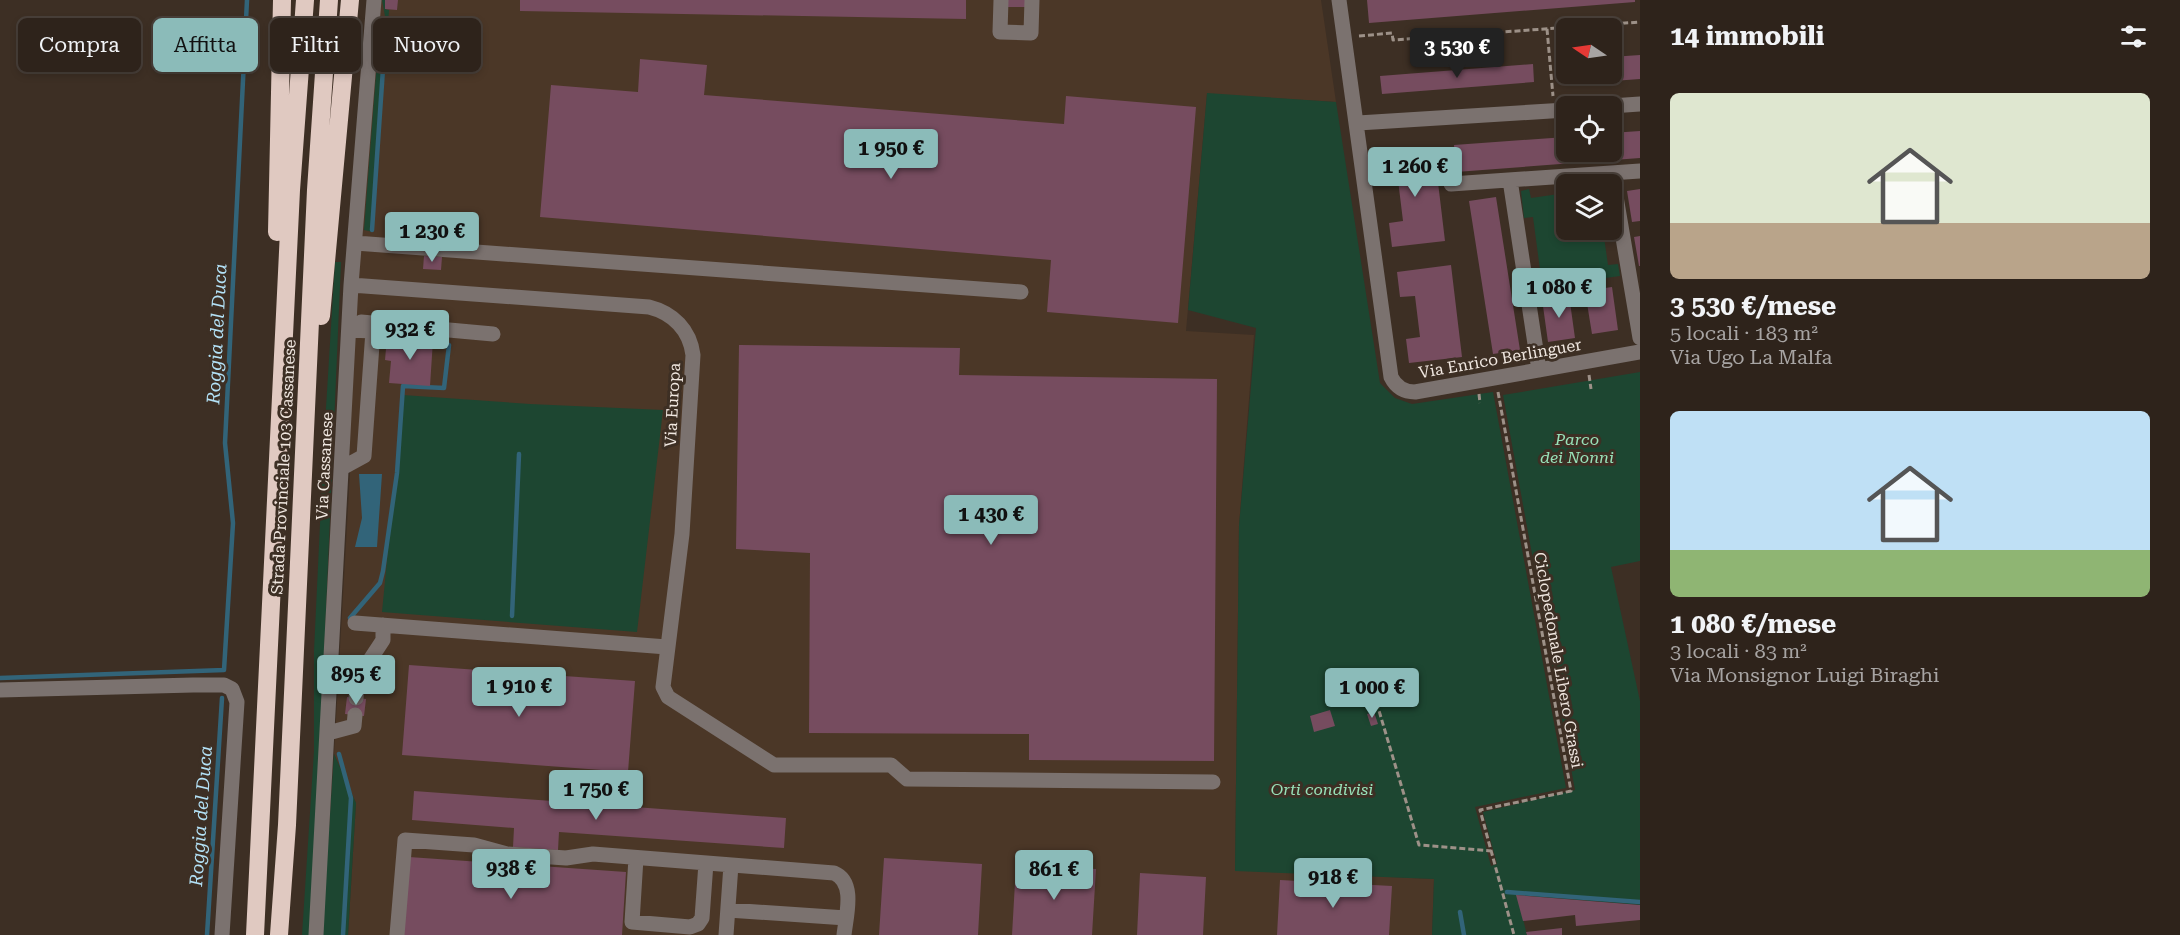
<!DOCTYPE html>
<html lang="it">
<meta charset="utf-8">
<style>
:root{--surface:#2e231b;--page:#3a2f28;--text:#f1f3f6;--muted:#a7a4a3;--line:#49403a;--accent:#8bbbb9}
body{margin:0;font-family:"Roboto Serif",serif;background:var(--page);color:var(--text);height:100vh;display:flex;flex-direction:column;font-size:22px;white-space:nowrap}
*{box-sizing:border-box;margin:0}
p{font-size:20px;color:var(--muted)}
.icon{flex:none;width:33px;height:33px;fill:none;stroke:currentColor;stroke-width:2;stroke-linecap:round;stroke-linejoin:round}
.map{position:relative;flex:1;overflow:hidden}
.sheet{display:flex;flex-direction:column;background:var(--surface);width:540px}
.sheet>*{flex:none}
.guide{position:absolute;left:18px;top:18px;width:570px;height:54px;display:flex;gap:12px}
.needle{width:39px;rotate:283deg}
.buttons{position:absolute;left:1556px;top:18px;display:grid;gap:12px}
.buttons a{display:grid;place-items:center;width:66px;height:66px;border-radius:9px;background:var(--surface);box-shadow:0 3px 9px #0003,0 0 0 2px var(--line);font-size:30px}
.price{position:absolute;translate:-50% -51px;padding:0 14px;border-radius:6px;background:var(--accent);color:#111;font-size:20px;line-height:39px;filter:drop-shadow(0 2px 3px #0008)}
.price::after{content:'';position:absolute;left:50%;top:36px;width:18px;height:14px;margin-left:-9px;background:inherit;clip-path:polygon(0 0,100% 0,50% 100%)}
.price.selected{background:#222;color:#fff}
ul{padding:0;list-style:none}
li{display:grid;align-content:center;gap:12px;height:318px;padding:0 30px}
li span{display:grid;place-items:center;height:186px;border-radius:9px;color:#555}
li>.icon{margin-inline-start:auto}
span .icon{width:108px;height:108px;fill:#fffc;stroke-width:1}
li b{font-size:26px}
h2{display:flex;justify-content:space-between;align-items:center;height:72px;padding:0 30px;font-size:26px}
.tag{padding:0 21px;border-radius:9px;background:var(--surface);box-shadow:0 3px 9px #0003,0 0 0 2px var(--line);font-size:21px;line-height:54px}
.tag.selected{background:var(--accent);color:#111}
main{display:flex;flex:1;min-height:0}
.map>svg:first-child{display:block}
.built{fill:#4b3727}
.green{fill:#1d4631}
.water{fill:#326479}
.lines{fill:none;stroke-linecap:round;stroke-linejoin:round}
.stream{stroke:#326479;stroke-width:4.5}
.building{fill:#764c5f}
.path{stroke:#9d9188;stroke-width:3;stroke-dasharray:6 3;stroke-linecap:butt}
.minor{stroke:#7b726f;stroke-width:15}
.highway{stroke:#e0c9c1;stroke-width:18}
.labels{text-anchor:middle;stroke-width:6;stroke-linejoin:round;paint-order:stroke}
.street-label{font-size:16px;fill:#f0e7e0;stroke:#3d2f24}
.park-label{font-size:16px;font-style:italic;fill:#98e2b9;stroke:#3d2f24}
.water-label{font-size:18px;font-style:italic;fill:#b3e1f6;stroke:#3d2f24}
</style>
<main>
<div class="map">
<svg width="1640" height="935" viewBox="0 0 1640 935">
<rect width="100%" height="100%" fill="#3d2f24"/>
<path class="built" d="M367,0H1321L1336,102L1207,94L1186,331L1254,335L1239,526L1235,870L1434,879L1432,935H348L356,803L334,754L350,473L347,259Z"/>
<path class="green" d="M382,0H385V9L389,10L373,232L364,230L376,74L384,48L387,27Z
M1207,93L1336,102L1380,383L1395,398L1412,404L1493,392L1566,788L1475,807L1491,866L1497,864L1483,812L1575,790L1503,395L1640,372V561L1611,567L1640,701V905L1517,895L1527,935H1432L1434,879L1235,871L1239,526L1256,328L1188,310Z
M1529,189L1531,198L1566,193V230H1603L1608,265L1618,264L1620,276L1534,288L1533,279L1541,277L1533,217L1524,218L1521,191Z
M335,262H341L312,935H302L314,751V651L324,440Z
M403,395L530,404L663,410L637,632L382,612Z
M334,754L356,803L348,935H322Z"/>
<path class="water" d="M359,474H382L377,547H355L362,518Z"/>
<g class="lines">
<path class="stream" d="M372,230L384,54
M512,616L519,454
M350,618L380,583L383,571L397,473L403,386L444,388L449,345
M0,678L224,670L233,523L225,443L247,0
M339,754L351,798L343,935
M1507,892L1640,902
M1460,912L1464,935
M207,935L222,698"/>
</g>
<path class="building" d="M385,0H398L397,10L385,9Z
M520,0H966V19L520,11Z
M1006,0H1025V7H1006Z
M1367,0H1635V2L1369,23Z
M1640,55V79L1586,83L1585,74H1611V57Z
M640,59L707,65L704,95L1064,124L1066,96L1196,107L1178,323L1047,312L1051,260L540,217L551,85L638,92Z
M1533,64L1534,82L1382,94L1380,76Z
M1640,131V158L1456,172L1454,145L1566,137V152H1611V133Z
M1434,149L1445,241L1392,247L1389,223L1403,221L1398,180L1383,181L1380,156Z
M1640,189V221L1632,222L1627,191Z
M1496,197L1520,350L1493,354L1469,201Z
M1640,236V266H1639L1634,237Z
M424,256L442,257L441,270L423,269Z
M1451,265L1462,357L1409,363L1406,339L1420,337L1415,296L1400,297L1397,272Z
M1612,287L1618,330L1592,334L1585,291Z
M1569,295L1575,338L1548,342L1542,299Z
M387,337L433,340L430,386L389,383L391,361L385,360Z
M739,345L960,348L959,375L1217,379L1214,761L1029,760V734L809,733L810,553L736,549Z
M409,665L635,681L628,772L402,755Z
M347,697L366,699L364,716L345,714Z
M1330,710L1335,726L1314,732L1310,716Z
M1374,712L1378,724L1371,726L1367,714Z
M414,791L786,818L784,848L559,832L558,850L513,847L514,828L412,820Z
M409,857L626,872L622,935H403Z
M884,858L982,864L978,935H879Z
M1016,865L1096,869L1092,935H1012Z
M1140,873L1206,877L1203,935H1137Z
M1280,880L1392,886L1389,935H1277Z
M1516,895L1640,905V920L1576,926L1575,915L1523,921Z
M1562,928V935H1527L1526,932Z"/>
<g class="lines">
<path class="path" d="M1547,29L1553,96
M1359,36L1392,33L1393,40L1640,22
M1589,375L1591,389
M1498,392L1571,791L1480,810L1514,935
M1479,394L1480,403
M1367,707L1377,704L1419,845L1491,851"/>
<path class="minor" d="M1001,0L1000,32L1031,33L1032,0
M1339,0L1391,377C1396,387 1404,392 1415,392L1640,352
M1611,106L1640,104
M1358,123L1566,110
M1612,173L1640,338
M1510,180L1539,370
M1451,184L1640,171
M355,243L1021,292
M351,285L649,307C673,313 690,330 693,355L682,534L663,687L668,697L774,765H891L907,779L1213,782
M361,322L493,334
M342,468L364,456L373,331L349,330
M355,623L667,647
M332,660L358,678L356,698
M358,678L383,640V625
M0,690L193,685H224L232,689L237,702L222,935
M328,733L354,726L355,715
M636,858L632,922L690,927L698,924L702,918L706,863
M728,910L846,918
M316,935L351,285L374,0
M397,935L405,840L474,845L507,854L566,858L593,854L834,873C856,882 846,916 844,935
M726,935L731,865"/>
<path class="highway" d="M277,232L282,0
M321,316L350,0
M255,935L291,190L305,0
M279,935L287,825L316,190L329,0"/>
</g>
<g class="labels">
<g class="street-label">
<text transform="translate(1500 358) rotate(-10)" y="6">Via Enrico Berlinguer</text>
<text transform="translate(672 405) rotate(-87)" y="6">Via Europa</text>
<text transform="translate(324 466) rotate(-87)" y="6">Via Cassanese</text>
<text transform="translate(283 467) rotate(-87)" y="6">Strada Provinciale 103 Cassanese</text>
<text transform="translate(1559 660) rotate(80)" y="6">Ciclopedonale Libero Grassi</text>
</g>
<g class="park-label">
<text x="1577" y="445">Parco<tspan x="1577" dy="18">dei Nonni</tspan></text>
<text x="1322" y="795">Orti condivisi</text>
</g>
<g class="water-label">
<text transform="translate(217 334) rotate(-87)" y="6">Roggia del Duca</text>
<text transform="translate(201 816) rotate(-86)" y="6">Roggia del Duca</text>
</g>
</g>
</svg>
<div class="buttons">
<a><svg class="needle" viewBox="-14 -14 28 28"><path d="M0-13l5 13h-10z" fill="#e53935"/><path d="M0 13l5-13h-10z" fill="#a7a4a3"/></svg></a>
<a><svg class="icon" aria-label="locate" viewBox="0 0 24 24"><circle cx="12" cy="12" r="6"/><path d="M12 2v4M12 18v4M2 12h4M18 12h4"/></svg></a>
<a><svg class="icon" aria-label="layers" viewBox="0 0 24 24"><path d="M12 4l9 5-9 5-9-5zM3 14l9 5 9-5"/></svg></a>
</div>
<b class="price selected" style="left:1457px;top:79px">3 530 €</b>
<b class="price" style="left:891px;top:180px">1 950 €</b>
<b class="price" style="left:1415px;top:198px">1 260 €</b>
<b class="price" style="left:432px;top:263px">1 230 €</b>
<b class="price" style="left:1559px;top:319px">1 080 €</b>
<b class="price" style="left:410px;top:361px">932 €</b>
<b class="price" style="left:991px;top:546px">1 430 €</b>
<b class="price" style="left:356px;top:706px">895 €</b>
<b class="price" style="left:519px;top:718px">1 910 €</b>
<b class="price" style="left:1372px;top:719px">1 000 €</b>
<b class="price" style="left:596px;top:821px">1 750 €</b>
<b class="price" style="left:511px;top:900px">938 €</b>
<b class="price" style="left:1054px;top:901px">861 €</b>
<b class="price" style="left:1333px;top:909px">918 €</b>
<div class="guide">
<a class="tag">Compra</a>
<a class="tag selected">Affitta</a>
<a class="tag">Filtri</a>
<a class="tag">Nuovo</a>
</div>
</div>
<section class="sheet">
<h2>14 immobili<svg class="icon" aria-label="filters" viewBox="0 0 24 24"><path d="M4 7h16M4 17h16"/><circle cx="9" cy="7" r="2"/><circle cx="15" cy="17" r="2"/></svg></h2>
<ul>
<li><span style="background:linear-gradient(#dfe7d0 70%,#b9a48a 0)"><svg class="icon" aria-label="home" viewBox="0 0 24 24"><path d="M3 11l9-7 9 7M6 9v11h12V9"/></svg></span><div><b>3 530 €/mese</b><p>5 locali · 183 m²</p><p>Via Ugo La Malfa</p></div></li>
<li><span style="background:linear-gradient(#bfe0f5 75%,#8fb573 0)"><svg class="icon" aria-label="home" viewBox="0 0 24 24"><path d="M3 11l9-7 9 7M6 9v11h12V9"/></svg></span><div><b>1 080 €/mese</b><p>3 locali · 83 m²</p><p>Via Monsignor Luigi Biraghi</p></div></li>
</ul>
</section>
</main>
